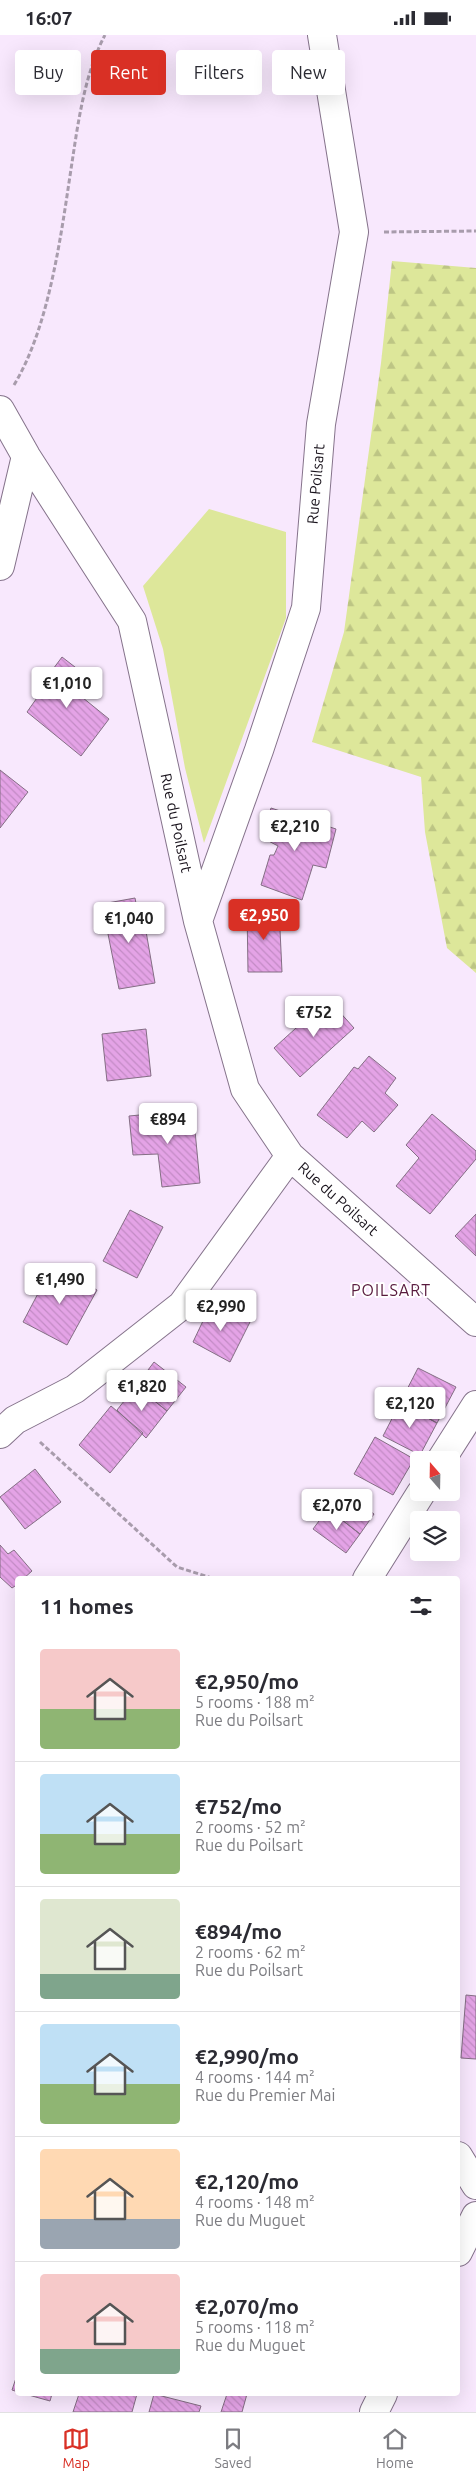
<!DOCTYPE html>
<meta charset="utf-8">
<style>
:root{--surface:#fff;--page:#f7f7f7;--text:#2b2b33;--muted:#7c7c81;--line:#e1e1e2;--accent:#d93025}
body{margin:0;font-family:Ubuntu,sans-serif;background:var(--page);color:var(--text);height:100vh;display:flex;flex-direction:column;font-size:19px;white-space:nowrap}
*{box-sizing:border-box;margin:0}
p{font-size:16px;color:var(--muted)}
.icon{flex:none;width:28px;height:28px;fill:none;stroke:currentColor;stroke-width:2;stroke-linecap:round;stroke-linejoin:round}
.map{position:relative;flex:1;overflow:hidden}
.side{position:absolute;left:15px;top:1541px;width:445px;height:820px;display:flex;flex-direction:column;background:var(--surface);border-radius:5px;box-shadow:0 5px 20px #0002}
.side>*{flex:none}
.hud{position:absolute;left:15px;top:15px;width:446px;height:45px;display:flex;gap:10px}
.needle{width:32px;rotate:340deg}
.tools{position:absolute;left:410px;top:1416px;display:grid;gap:10px}
.tools a{display:grid;place-items:center;width:50px;height:50px;border-radius:5px;background:var(--surface);box-shadow:0 5px 20px #0002;font-size:25px}
.price{position:absolute;translate:-50% -42px;padding:0 11px;border-radius:5px;background:#fff;color:#222;font-size:16px;line-height:32px;filter:drop-shadow(0 1px 2px #0008)}
.price::after{content:'';position:absolute;left:50%;top:30px;width:15px;height:11px;margin-left:-8px;background:inherit;clip-path:polygon(0 0,100% 0,50% 100%)}
.price.active{background:var(--accent);color:#fff}
ul{padding:0;list-style:none}
li{display:flex;align-items:center;gap:15px;height:125px;padding:0 25px}
li+li{border-top:1px solid var(--line)}
li span{display:grid;place-items:center;flex:none;width:140px;height:100px;border-radius:5px;color:#555}
li>.icon{margin-inline-start:auto}
span .icon{width:60px;height:60px;fill:#fffc;stroke-width:1}
li b{font-size:21px}
h2{display:flex;justify-content:space-between;align-items:center;height:60px;padding:0 25px;font-size:21px}
.pill{padding:0 18px;border-radius:5px;background:var(--surface);box-shadow:0 5px 20px #0002;font-size:18px;line-height:45px}
.pill.active{background:var(--accent);color:#fff}
.status{display:flex;justify-content:space-between;align-items:center;height:35px;padding:0 25px;background:var(--surface);direction:ltr}
.status svg{height:14px;fill:currentColor}
.dock{display:flex;justify-content:space-around;align-items:center;height:70px;border-top:1px solid var(--line);background:var(--surface);font-size:14px;color:var(--muted)}
.dock a{display:grid;justify-items:center;gap:2px}
.dock .active{color:var(--accent)}
.map>svg:first-child{display:block}
.forest{fill:url(#forest-firs)}
.park{fill:#dde79a}
.building{fill:url(#building-back-hatch);stroke:#846e84}
.lines{fill:none;stroke-linecap:round;stroke-linejoin:round}
.street-casing{stroke:#85738b;stroke-width:30}
.path{stroke:#a89cac;stroke-width:3;stroke-dasharray:5 2.5;stroke-linecap:butt}
.street{stroke:#fff;stroke-width:28}
.labels{text-anchor:middle;stroke-width:4;stroke-linejoin:round;paint-order:stroke}
.street-label{font-size:15px;fill:#19131c;stroke:#fff}
.neighbourhood-label{font-size:16px;letter-spacing:1px;fill:#581a3d;stroke:#fff}
</style>
<div class="status"><b>16:07</b><svg viewBox="0 0 49 12"><path d="M0 12V9h3v3zM5 12V6h3v6zM10 12V3h3v9zM15 12V0h3v12zM26 1h20v11H26zM47 4h2v5h-2z"/></svg></div>
<div class="map">
<svg width="476" height="2377" viewBox="0 0 476 2377">
<defs>
<pattern id="forest-firs" width="22" height="20" patternUnits="userSpaceOnUse" patternTransform="scale(1.25)"><rect width="22" height="20" fill="#dde79a"/><path d="M5 1l3.5 6h-7zM16 11l3.5 6h-7z" fill="#bdc584"/></pattern>
<pattern id="building-back-hatch" width="6" height="6" patternUnits="userSpaceOnUse" patternTransform="scale(1.25)"><rect width="6" height="6" fill="#e4a3e6"/><path d="M-1 5l2 2M0 0l6 6M5-1l2 2" fill="none" stroke="#c38bc5"/></pattern>
</defs>
<rect width="100%" height="100%" fill="#f8e8fd"/>
<path class="forest" d="M392,226L476,233V938L447,913L425,797L421,742L312,707L344,597L381,328Z"/>
<path class="park" d="M209,474L286,497V583L204,808L185,733L163,614L143,551Z"/>
<path class="building" d="M62,622L84,639L72,654L109,684L81,721L27,677L39,660L36,657Z
M0,735L28,757L0,793Z
M271,773L336,794L326,833L313,830L302,865L261,850L270,820H274L278,811L261,802Z
M135,863L138,879H143L155,948L119,954L102,869Z
M247,873L279,874L282,937H248Z
M328,964L354,993L300,1042L274,1013Z
M146,994L151,1041L107,1046L102,999Z
M369,1021L396,1043L385,1058L398,1070L374,1097L362,1086L347,1103L317,1080L354,1032L358,1034Z
M193,1075L200,1148L162,1152L158,1119L133,1120L129,1081Z
M432,1079L476,1116V1124L430,1179L396,1151L419,1123L406,1110Z
M130,1175L163,1192L137,1243L103,1226Z
M476,1179V1221L455,1201Z
M53,1230L97,1255L67,1310L23,1287Z
M212,1267L250,1287L230,1327L193,1307Z
M154,1327L186,1352L167,1376L136,1351Z
M418,1333L456,1352L437,1388L400,1368Z
M136,1351L167,1376L146,1403L117,1375Z
M400,1368L437,1388L420,1420L383,1401Z
M111,1371L143,1398L110,1438L79,1410Z
M375,1402L414,1424L393,1460L354,1439Z
M35,1434L61,1467L25,1494L0,1462Z
M342,1455L374,1479L360,1499L328,1474Z
M328,1474L360,1499L346,1518L313,1494Z
M0,1510L8,1519L14,1515L32,1536L23,1544H18V1549L12,1553L0,1542Z
M466,1960L476,1961V2024L461,2023Z
M18,2337V2357L12,2355Z
M25,2359H52L50,2366Z
M79,2359H137L132,2377H73Z
M154,2359L201,2371L199,2377H149Z
M227,2359H247L242,2377H221Z"/>
<g class="lines">
<g class="street-casing">
<path id="street" d="M0,375L26,421L132,586L198,886L245,1054L290,1121L476,1287
M0,531L26,421
M198,886L259,715L306,573L321,389L354,197L322,0
M0,1399L15,1385L75,1354L182,1270L290,1121
M441,1425L476,1370
M367,1544L421,1458
M458,2121L476,2150
M458,2217L476,2181
M374,2377L383,2359"/>
</g>
<path class="path" d="M384,197L476,196
M14,350C51,289 62,192 73,121C79,81 86,36 105,0
M40,1407L177,1532L215,1544"/>
<use href="#street" class="street"/>
</g>
<g class="labels">
<g class="street-label">
<text transform="translate(316 449) rotate(-85)" y="5">Rue Poilsart</text>
<text transform="translate(176 788) rotate(78)" y="5">Rue du Poilsart</text>
<text transform="translate(338 1164) rotate(42)" y="5">Rue du Poilsart</text>
</g>
<g class="neighbourhood-label">
<text x="391" y="1261">POILSART</text>
</g>
</g>
</svg>
<div class="tools">
<a><svg class="needle" viewBox="-14 -14 28 28"><path d="M0-13l5 13h-10z" fill="#e53935"/><path d="M0 13l5-13h-10z" fill="#7c7c81"/></svg></a>
<a><svg class="icon" aria-label="layers" viewBox="0 0 24 24"><path d="M12 4l9 5-9 5-9-5zM3 14l9 5 9-5"/></svg></a>
</div>
<b class="price" style="left:67px;top:674px">€1,010</b>
<b class="price" style="left:295px;top:817px">€2,210</b>
<b class="price active" style="left:264px;top:906px">€2,950</b>
<b class="price" style="left:129px;top:909px">€1,040</b>
<b class="price" style="left:314px;top:1003px">€752</b>
<b class="price" style="left:168px;top:1110px">€894</b>
<b class="price" style="left:60px;top:1270px">€1,490</b>
<b class="price" style="left:221px;top:1297px">€2,990</b>
<b class="price" style="left:142px;top:1377px">€1,820</b>
<b class="price" style="left:410px;top:1394px">€2,120</b>
<b class="price" style="left:337px;top:1496px">€2,070</b>
<div class="hud">
<a class="pill">Buy</a>
<a class="pill active">Rent</a>
<a class="pill">Filters</a>
<a class="pill">New</a>
</div>
<section class="side">
<h2>11 homes<svg class="icon" aria-label="filters" viewBox="0 0 24 24"><path d="M4 7h16M4 17h16"/><circle cx="9" cy="7" r="2"/><circle cx="15" cy="17" r="2"/></svg></h2>
<ul>
<li><span style="background:linear-gradient(#f6c9c9 60%,#8fb573 0)"><svg class="icon" aria-label="home" viewBox="0 0 24 24"><path d="M3 11l9-7 9 7M6 9v11h12V9"/></svg></span><div><b>€2,950/mo</b><p>5 rooms · 188 m²</p><p>Rue du Poilsart</p></div></li>
<li><span style="background:linear-gradient(#bfe0f5 60%,#8fb573 0)"><svg class="icon" aria-label="home" viewBox="0 0 24 24"><path d="M3 11l9-7 9 7M6 9v11h12V9"/></svg></span><div><b>€752/mo</b><p>2 rooms · 52 m²</p><p>Rue du Poilsart</p></div></li>
<li><span style="background:linear-gradient(#dfe7d0 75%,#7fa58c 0)"><svg class="icon" aria-label="home" viewBox="0 0 24 24"><path d="M3 11l9-7 9 7M6 9v11h12V9"/></svg></span><div><b>€894/mo</b><p>2 rooms · 62 m²</p><p>Rue du Poilsart</p></div></li>
<li><span style="background:linear-gradient(#bfe0f5 60%,#8fb573 0)"><svg class="icon" aria-label="home" viewBox="0 0 24 24"><path d="M3 11l9-7 9 7M6 9v11h12V9"/></svg></span><div><b>€2,990/mo</b><p>4 rooms · 144 m²</p><p>Rue du Premier Mai</p></div></li>
<li><span style="background:linear-gradient(#ffd9b3 70%,#9aa5b1 0)"><svg class="icon" aria-label="home" viewBox="0 0 24 24"><path d="M3 11l9-7 9 7M6 9v11h12V9"/></svg></span><div><b>€2,120/mo</b><p>4 rooms · 148 m²</p><p>Rue du Muguet</p></div></li>
<li><span style="background:linear-gradient(#f6c9c9 75%,#7fa58c 0)"><svg class="icon" aria-label="home" viewBox="0 0 24 24"><path d="M3 11l9-7 9 7M6 9v11h12V9"/></svg></span><div><b>€2,070/mo</b><p>5 rooms · 118 m²</p><p>Rue du Muguet</p></div></li>
</ul>
</section>
</div>
<nav class="dock">
<a class="active"><svg class="icon" aria-label="map" viewBox="0 0 24 24"><path d="M3 6l6-2 6 2 6-2v14l-6 2-6-2-6 2zM9 4v14M15 6v14"/></svg>Map</a>
<a><svg class="icon" aria-label="saved" viewBox="0 0 24 24"><path d="M7 4h10v16l-5-4-5 4z"/></svg>Saved</a>
<a><svg class="icon" aria-label="home" viewBox="0 0 24 24"><path d="M3 11l9-7 9 7M6 9v11h12V9"/></svg>Home</a>
</nav>
